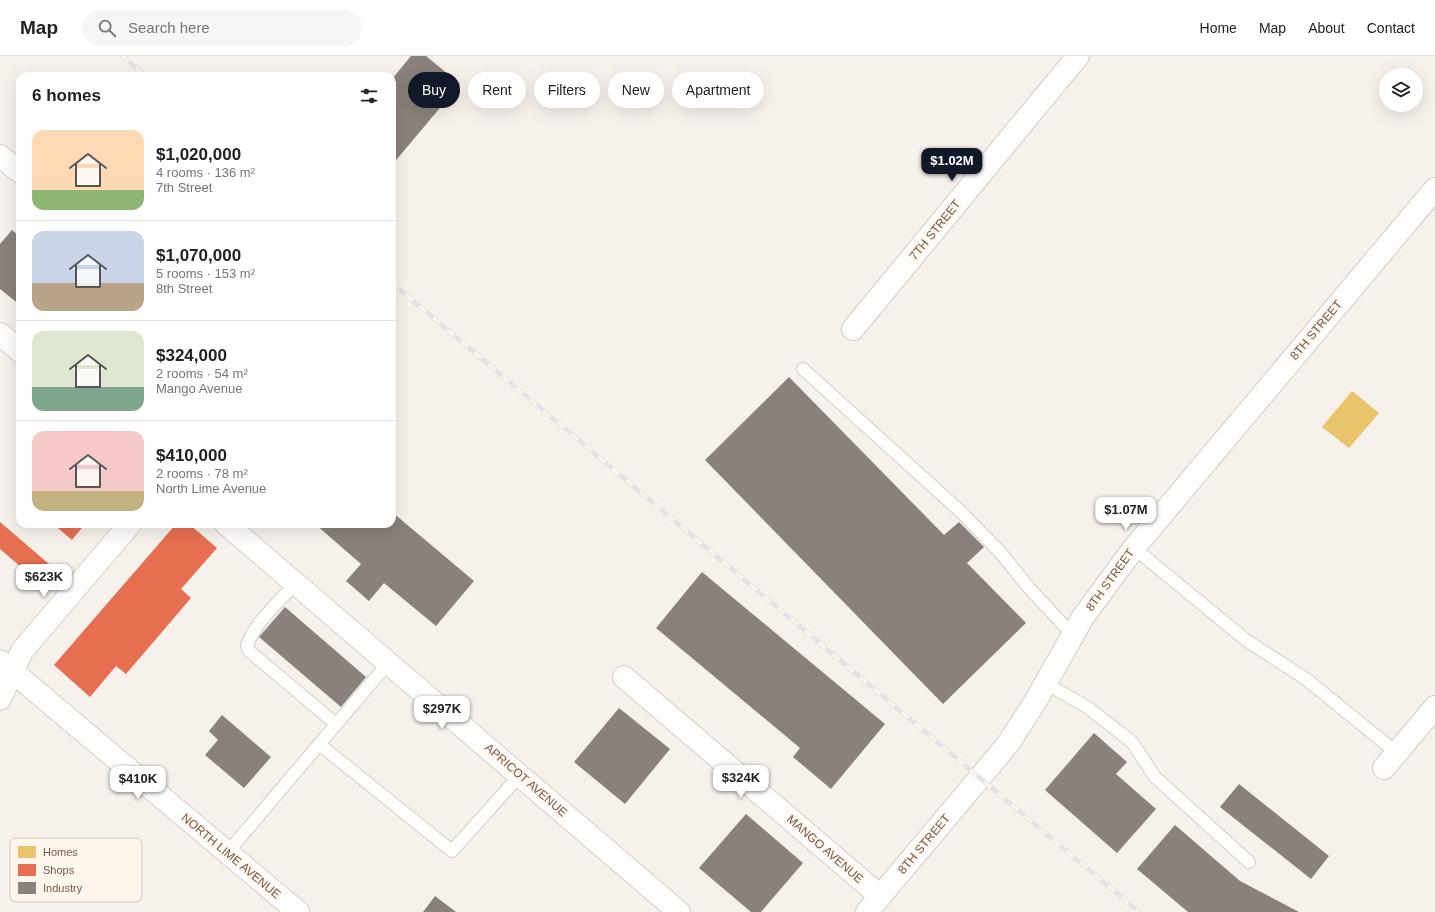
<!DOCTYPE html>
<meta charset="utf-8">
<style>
:root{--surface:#fff;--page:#f6f6f6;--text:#202124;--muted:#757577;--line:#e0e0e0;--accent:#111827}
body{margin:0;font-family:Arial,sans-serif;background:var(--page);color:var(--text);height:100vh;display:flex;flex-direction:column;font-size:15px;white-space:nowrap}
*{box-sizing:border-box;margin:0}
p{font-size:13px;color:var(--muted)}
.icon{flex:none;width:22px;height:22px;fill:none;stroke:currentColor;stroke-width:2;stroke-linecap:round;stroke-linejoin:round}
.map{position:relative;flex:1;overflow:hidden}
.details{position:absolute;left:16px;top:16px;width:380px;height:456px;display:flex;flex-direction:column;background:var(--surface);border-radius:12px;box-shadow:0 4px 16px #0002}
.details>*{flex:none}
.top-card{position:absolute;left:408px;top:16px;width:380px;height:36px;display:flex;gap:8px}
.tools{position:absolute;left:1379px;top:12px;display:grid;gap:8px}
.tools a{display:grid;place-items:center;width:44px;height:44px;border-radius:50%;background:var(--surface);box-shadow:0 4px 16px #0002;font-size:20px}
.price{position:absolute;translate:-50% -34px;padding:0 9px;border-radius:8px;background:#fff;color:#222;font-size:13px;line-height:26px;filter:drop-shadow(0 1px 2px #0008)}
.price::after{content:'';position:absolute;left:50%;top:24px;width:12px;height:9px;margin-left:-6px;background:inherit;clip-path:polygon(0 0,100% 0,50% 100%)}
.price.active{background:var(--accent);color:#fff}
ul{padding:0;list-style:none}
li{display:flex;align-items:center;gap:12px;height:100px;padding:0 16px}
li+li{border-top:1px solid var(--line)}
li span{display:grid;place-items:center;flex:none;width:112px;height:80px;border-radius:12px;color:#555}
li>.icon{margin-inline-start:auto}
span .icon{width:48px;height:48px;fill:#fffc;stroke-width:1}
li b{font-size:17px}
h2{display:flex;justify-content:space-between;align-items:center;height:48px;padding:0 16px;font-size:17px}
.chip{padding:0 14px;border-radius:18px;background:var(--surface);box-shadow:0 4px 16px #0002;font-size:14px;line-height:36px}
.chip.active{background:var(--accent);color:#fff}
header{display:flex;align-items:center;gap:24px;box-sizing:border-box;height:56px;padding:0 20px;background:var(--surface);border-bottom:1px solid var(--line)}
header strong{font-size:19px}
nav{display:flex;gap:22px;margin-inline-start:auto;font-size:14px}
.search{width:280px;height:36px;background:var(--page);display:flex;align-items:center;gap:10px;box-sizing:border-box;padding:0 14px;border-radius:22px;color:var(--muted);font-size:15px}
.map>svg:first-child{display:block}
.homes{fill:#e9c46a}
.shops{fill:#e76f51}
.industry{fill:#8a817c}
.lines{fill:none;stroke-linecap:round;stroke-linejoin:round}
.service-casing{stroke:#d4cec8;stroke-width:14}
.minor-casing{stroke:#d4cec8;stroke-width:24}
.tertiary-casing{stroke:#d4cec8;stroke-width:24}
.service{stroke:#fefdfc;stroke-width:12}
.minor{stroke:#fefdfc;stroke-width:22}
.tertiary{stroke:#fefdfc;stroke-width:22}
.rail-casing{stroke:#e4e2e4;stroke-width:4.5}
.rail{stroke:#fef6ec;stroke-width:3;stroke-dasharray:9;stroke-linecap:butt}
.labels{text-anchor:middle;stroke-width:4;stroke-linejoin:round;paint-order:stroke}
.street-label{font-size:12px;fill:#73584c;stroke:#fef6ec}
.key{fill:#fef6ec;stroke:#d4c7bc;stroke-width:1}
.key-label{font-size:11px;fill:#73584c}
</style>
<header>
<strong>Map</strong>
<div class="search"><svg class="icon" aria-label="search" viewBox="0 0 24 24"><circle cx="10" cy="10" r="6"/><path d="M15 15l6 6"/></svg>Search here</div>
<nav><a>Home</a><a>Map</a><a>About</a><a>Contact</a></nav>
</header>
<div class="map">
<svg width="1435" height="856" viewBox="0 0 1435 856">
<rect width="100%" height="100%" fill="#f6f1eb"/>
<path class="homes" d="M1352,335L1379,357L1349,392L1322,371Z"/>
<path class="shops" d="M0,466L49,508L36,524L0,493Z
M53,468H85L72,484Z
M176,468H189L217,492L181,533L191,542L126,618L116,610L90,641L54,609Z"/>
<path class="industry" d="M411,0H426L460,28L392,109V23Z
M12,174L20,181V249L0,233V188Z
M789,321L944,479L959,466L984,491L967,507L1026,567L943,648L705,404Z
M392,456L474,525L436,570L384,527L369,545L346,525L361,508L315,468H392Z
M702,516L885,668L831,733L793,701L800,692L656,572Z
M285,551L366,621L341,651L259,581Z
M619,652L670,693L625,748L574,706Z
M222,659L271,701L244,732L205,699L218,684L209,675Z
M1094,677L1127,706L1116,718L1156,753L1117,797L1045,734Z
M1239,728L1329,800L1311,823L1220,751Z
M746,758L803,807L761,856H751L699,812Z
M1175,769L1240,825L1299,856H1188L1137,813Z
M435,840L456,856H423Z"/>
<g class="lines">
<g class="service-casing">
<path id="service" d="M803,313L961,456L1000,496L1029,532L1073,579
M1134,492L1246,584L1306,623L1397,697
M296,527C279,546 256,565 247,589L249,595L336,668
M1045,627L1087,651L1132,686L1155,721L1249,806
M319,688L452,795L520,719
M227,797L389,606"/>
</g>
<g class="minor-casing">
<path id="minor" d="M0,100L20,116
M853,273L1078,0
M0,278L20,295
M226,468L679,856
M624,621L880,840
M0,643L22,595L130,468
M1384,712L1435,651"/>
</g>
<g class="tertiary-casing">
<path id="tertiary" d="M0,605L298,856
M867,856L1008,688L1035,646L1083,561L1134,492L1435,133"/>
</g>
<use href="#service" class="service"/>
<use href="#minor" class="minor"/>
<use href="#tertiary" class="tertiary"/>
<g class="rail-casing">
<path id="rail" d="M122,0L146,20
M392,227L1139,856"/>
</g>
<use href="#rail" class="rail"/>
</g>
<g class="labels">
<g class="street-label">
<text transform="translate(935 174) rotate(-51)" y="4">7TH STREET</text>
<text transform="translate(1316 274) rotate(-50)" y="4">8TH STREET</text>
<text transform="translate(1110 524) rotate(-54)" y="4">8TH STREET</text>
<text transform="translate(526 724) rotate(41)" y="4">APRICOT AVENUE</text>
<text transform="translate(924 788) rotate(-50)" y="4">8TH STREET</text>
<text transform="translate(825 793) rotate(41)" y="4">MANGO AVENUE</text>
<text transform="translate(231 800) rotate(40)" y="4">NORTH LIME AVENUE</text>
</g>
</g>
<rect x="10" y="782" width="132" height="64" rx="6" class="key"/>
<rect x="18" y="790" width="18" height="12" fill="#e9c46a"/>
<rect x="18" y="808" width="18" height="12" fill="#e76f51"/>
<rect x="18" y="826" width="18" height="12" fill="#8a817c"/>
<g class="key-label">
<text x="43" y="800">Homes</text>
<text x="43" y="818">Shops</text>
<text x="43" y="836">Industry</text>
</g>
</svg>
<div class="tools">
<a><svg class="icon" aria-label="layers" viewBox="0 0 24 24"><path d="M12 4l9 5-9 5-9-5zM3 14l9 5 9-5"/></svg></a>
</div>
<b class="price active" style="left:952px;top:126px">$1.02M</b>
<b class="price" style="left:1126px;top:475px">$1.07M</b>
<b class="price" style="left:44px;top:542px">$623K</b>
<b class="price" style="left:442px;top:674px">$297K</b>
<b class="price" style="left:741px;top:743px">$324K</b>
<b class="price" style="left:138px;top:744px">$410K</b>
<div class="top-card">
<a class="chip active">Buy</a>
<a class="chip">Rent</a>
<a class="chip">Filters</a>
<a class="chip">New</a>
<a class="chip">Apartment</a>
</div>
<section class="details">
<h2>6 homes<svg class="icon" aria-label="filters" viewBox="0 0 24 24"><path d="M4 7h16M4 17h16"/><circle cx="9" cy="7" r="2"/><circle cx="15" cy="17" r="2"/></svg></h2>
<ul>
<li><span style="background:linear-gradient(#ffd9b3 75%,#8fb573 0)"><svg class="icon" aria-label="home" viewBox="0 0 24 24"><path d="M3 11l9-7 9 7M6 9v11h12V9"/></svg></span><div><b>$1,020,000</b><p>4 rooms · 136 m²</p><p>7th Street</p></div></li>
<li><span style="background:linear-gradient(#c9d6e8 65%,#b9a48a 0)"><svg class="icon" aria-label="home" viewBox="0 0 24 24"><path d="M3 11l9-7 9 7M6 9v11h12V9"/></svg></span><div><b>$1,070,000</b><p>5 rooms · 153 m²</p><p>8th Street</p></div></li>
<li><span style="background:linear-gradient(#dfe7d0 70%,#7fa58c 0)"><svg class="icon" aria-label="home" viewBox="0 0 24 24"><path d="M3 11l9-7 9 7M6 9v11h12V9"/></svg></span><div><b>$324,000</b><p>2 rooms · 54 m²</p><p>Mango Avenue</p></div></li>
<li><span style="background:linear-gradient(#f6c9c9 75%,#c2b280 0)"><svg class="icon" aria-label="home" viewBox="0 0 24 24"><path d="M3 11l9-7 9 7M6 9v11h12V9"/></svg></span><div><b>$410,000</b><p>2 rooms · 78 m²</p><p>North Lime Avenue</p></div></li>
</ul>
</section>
</div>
